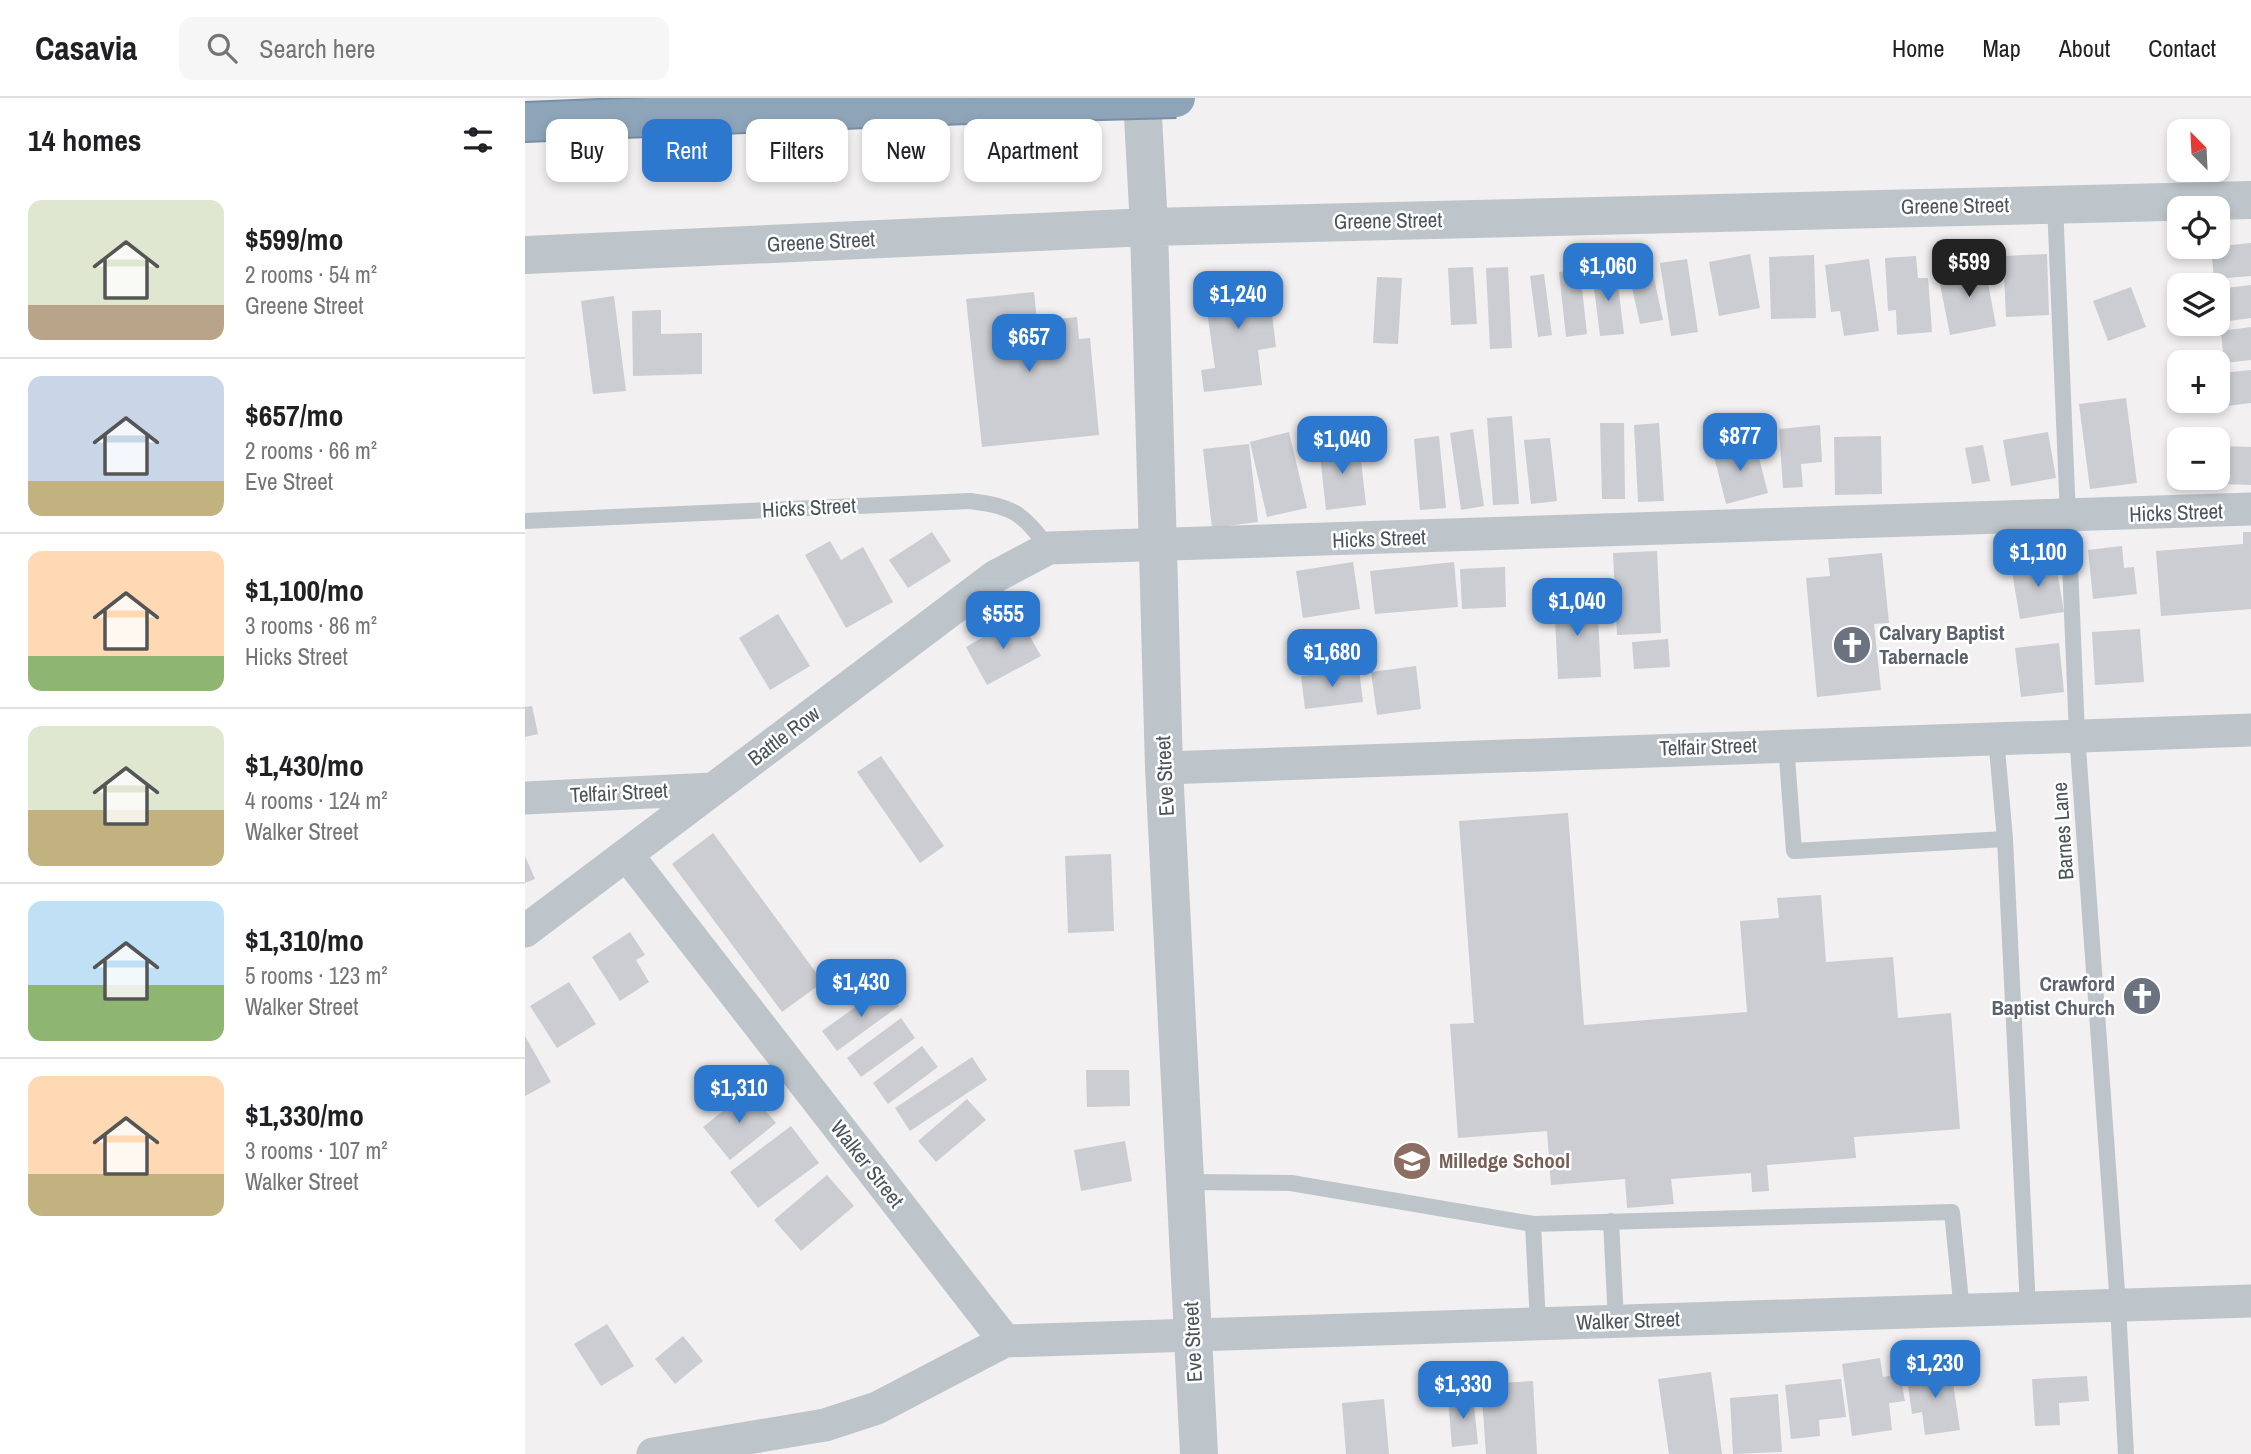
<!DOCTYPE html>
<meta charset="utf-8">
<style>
:root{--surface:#fff;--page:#f6f6f6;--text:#202124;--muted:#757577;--line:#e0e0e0;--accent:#2d78cf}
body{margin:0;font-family:"Archivo Narrow",sans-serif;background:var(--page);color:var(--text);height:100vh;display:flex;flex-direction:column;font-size:26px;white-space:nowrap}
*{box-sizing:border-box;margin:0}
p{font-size:23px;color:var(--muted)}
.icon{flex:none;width:38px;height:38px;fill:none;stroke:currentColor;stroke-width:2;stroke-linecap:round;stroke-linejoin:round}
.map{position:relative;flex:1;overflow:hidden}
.panel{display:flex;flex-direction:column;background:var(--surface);width:525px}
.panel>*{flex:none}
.top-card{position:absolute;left:21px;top:21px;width:665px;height:63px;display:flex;gap:14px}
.needle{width:46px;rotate:336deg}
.fabs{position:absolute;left:1642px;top:21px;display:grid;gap:14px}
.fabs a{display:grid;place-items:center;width:63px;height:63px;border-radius:14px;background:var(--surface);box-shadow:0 4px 10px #0003;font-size:35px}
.price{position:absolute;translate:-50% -60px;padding:0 16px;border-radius:14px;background:var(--accent);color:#fff;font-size:23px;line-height:46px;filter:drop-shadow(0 2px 4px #0008)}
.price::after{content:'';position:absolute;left:50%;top:42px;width:21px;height:16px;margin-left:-10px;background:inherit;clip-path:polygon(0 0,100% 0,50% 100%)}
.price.on{background:#222;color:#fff}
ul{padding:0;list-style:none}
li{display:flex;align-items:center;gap:21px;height:175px;padding:0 28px}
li+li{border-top:2px solid var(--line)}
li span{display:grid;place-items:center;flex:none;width:196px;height:140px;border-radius:14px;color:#555}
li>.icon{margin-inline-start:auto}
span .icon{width:84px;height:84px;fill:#fffc;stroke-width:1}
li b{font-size:30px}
h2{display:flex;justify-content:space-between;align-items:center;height:84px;padding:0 28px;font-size:30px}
.tag{padding:0 24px;border-radius:14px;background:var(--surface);box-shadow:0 4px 10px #0003;font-size:24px;line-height:63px}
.tag.on{background:var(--accent);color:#fff}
header{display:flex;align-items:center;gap:42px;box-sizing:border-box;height:98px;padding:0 35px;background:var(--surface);border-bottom:2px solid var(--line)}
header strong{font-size:33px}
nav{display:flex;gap:38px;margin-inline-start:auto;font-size:24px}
.search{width:490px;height:63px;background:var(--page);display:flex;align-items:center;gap:18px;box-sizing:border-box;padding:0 24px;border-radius:14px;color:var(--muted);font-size:26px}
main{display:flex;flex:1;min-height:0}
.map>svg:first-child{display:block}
.building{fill:#cbcdd2}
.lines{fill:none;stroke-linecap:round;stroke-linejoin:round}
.motorway-casing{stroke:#798fa5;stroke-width:42}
.service{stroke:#bdc5cb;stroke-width:16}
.minor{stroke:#bdc5cb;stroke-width:33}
.tertiary{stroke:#bdc5cb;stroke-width:38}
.motorway{stroke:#8da4b9;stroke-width:38}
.motorway-bridge-casing{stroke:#798fa5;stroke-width:42;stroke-linecap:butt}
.motorway-bridge{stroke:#8da4b9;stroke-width:38}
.labels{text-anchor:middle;stroke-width:5;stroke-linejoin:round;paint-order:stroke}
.street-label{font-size:21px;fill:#4a545b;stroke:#fff}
.worship-label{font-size:21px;font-weight:bold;fill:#5b616d;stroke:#fff;text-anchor:start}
.education-label{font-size:21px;font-weight:bold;fill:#785e54;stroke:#fff;text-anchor:start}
</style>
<header>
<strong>Casavia</strong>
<div class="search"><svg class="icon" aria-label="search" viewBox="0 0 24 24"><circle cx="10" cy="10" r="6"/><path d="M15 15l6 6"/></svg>Search here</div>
<nav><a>Home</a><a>Map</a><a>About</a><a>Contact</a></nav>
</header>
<main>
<section class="panel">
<h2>14 homes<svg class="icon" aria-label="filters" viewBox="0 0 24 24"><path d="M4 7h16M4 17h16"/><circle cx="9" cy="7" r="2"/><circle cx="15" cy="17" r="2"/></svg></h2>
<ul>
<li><span style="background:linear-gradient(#dfe7d0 75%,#b9a48a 0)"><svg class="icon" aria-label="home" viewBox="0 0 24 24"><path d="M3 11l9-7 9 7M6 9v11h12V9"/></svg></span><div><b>$599/mo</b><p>2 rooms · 54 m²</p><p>Greene Street</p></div></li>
<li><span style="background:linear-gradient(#c9d6e8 75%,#c2b280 0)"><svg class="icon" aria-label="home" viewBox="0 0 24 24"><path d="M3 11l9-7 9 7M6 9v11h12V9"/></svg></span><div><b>$657/mo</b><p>2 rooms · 66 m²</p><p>Eve Street</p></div></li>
<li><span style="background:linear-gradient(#ffd9b3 75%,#8fb573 0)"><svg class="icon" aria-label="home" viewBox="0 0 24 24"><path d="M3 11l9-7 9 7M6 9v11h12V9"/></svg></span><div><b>$1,100/mo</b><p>3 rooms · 86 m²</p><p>Hicks Street</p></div></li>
<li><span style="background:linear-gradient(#dfe7d0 60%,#c2b280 0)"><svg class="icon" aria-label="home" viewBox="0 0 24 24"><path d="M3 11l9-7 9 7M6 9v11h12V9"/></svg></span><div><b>$1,430/mo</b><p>4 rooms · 124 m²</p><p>Walker Street</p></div></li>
<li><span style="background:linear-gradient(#bfe0f5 60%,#8fb573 0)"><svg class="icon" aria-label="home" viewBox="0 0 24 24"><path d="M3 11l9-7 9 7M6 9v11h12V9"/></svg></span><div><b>$1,310/mo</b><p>5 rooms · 123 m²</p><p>Walker Street</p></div></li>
<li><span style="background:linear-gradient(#ffd9b3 70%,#c2b280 0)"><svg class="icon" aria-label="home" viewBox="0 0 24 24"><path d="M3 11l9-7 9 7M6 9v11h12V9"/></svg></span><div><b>$1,330/mo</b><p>3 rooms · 107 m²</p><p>Walker Street</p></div></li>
</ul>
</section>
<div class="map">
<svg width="1726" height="1356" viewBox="0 0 1726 1356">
<rect width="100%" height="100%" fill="#f2f0f0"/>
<path class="building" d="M1726,145V178L1689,181L1686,149Z
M1225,156L1235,210L1194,218L1184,164Z
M1522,156L1524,217L1481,219L1478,158Z
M1289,157L1291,220L1246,221L1244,159Z
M1391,158L1393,180H1403L1407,234L1372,237L1371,212L1363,213L1360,160Z
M1458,158L1471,228L1425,237L1415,186L1439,182L1436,163Z
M1162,161L1173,234L1146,238L1135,165Z
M1344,161L1354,233L1319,238L1315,213L1306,214L1300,167Z
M1126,166L1138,222L1115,226L1103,171Z
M948,169L952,226L926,227L923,170Z
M983,169L987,250L965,251L961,170Z
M1091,171L1099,236L1075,238L1067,174Z
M1055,172L1062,236L1041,239L1034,174Z
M742,176L751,249L733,252L737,287L679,294L676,272L690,270L678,184Z
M1019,176L1027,237L1013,239L1005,178Z
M852,179L877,180L873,246L848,245Z
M1726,187V220L1697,224L1693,191Z
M1606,189L1621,229L1583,243L1568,203Z
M509,194L514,244L535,242L533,221L552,219L554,241L565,240L574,337L457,349L441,201Z
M89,198L101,293L68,296L56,203Z
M136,212V236L177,235V276L108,278L107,213Z
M1726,229V262L1699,265L1696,233Z
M1726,272V305L1702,308L1697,275Z
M1601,300L1612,385L1565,391L1554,306Z
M987,318L994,406L968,407L962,320Z
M1075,325H1099L1100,401H1077Z
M1134,325L1139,403L1113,404L1109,327Z
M1295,327L1297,364L1276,366L1278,389L1258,390L1254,331Z
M948,331L959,408L936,412L925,335Z
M764,334L782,410L742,419L725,344Z
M1523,334L1531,380L1486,388L1478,342Z
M914,338L921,410L895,412L889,341Z
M1356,338L1357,396L1310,397L1309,339Z
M1025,340L1032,403L1006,406L999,342Z
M834,344L841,407L801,412L794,348Z
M1230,344L1243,395L1201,406L1188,354Z
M724,346L733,424L687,430L678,351Z
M1458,347L1465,383L1447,386L1440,350Z
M1696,348L1726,349V387L1695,386Z
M407,434L426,463L383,490L364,462Z
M1718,434H1726V511L1636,518L1631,453L1718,446Z
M305,443L316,462L338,449L368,504L321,530L280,457Z
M1597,448L1599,470L1609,469L1612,496L1568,501L1563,452Z
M1132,453L1136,535L1092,537L1088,455Z
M1357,455L1364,525L1349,526L1356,592L1292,599L1281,480L1305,478L1303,460Z
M1530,460L1539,514L1495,521L1486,468Z
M828,464L835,511L778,520L771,473Z
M929,464L933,509L850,516L845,473Z
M980,469L981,509L937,511L935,471Z
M1072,498L1076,579L1033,581L1029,500Z
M253,516L285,568L245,592L214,540Z
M494,519L516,558L462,587L441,549Z
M1615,531L1619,584L1570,587L1567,534Z
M1143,541L1145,569L1109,571L1107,544Z
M1534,545L1539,594L1496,599L1490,550Z
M891,568L896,611L852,617L846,574Z
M834,571L838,604L780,611L776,578Z
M7,608L13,636L0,639V609Z
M356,658L419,748L395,765L332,674Z
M1043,715L1059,927L1222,914L1215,823L1254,820L1252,800L1296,797L1301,864L1368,859L1373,920L1426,915L1435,1031L1329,1039L1331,1060L1242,1067L1244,1093L1227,1094L1226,1075L1146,1081L1149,1106L1102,1110L1100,1081L1026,1087L1022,1033L933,1040L925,926L949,925L934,723Z
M188,735L298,884L257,914L147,766Z
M586,756L589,833L543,835L540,758Z
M0,758L10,781L0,785Z
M105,834L120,857L111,862L124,884L95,903L67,859Z
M44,884L71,926L32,950L5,908Z
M360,888L374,908L312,953L297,933Z
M376,920L390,940L336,979L322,960Z
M0,938L26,984L0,998Z
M397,948L413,969L363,1006L348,985Z
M447,959L462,982L385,1033L370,1010Z
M561,972H604L605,1008L562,1009Z
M224,992L251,1025L205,1062L178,1029Z
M442,1001L461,1022L411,1064L393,1043Z
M266,1028L294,1065L233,1110L205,1074Z
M600,1043L607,1083L556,1093L549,1052Z
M302,1077L329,1108L276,1153L249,1122Z
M82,1226L109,1268L76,1288L49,1246Z
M158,1238L178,1263L150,1286L130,1261Z
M1355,1260L1358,1279L1375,1276L1380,1303L1364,1305L1367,1332L1327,1338L1317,1266Z
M1425,1265L1435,1332L1400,1337L1397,1314L1387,1316L1382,1280L1402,1277L1401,1269Z
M1186,1274L1197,1356H1144L1133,1281Z
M1562,1278L1564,1303L1534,1305L1535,1327L1510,1328L1507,1281Z
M1316,1281L1321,1319L1294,1322L1295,1338L1266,1341L1260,1287Z
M1008,1283L1012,1356H961L956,1286Z
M1253,1296L1257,1354L1208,1356L1205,1300Z
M948,1297L953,1346L927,1349L923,1300Z
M859,1301L864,1356H821L817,1305Z"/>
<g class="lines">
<g class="motorway-casing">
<path id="motorway" d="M0,24L466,5"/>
</g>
<path class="service" d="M1530,106L1552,636L1593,1208L1601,1356
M0,423L445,403C491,409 496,415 524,450
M1471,639L1480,741
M1261,646L1269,753L1480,741L1503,1211
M661,1084L766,1085L1008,1126L1427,1114L1437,1213
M1086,1123L1091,1223
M1008,1126L1013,1226"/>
<path class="minor" d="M639,670L1726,632
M0,700L188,691
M102,757L480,1243
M0,833L471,478L524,450L1726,411
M128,1356L300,1327L352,1310L480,1243L1726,1203"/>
<path class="tertiary" d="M617,0L624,129L639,670L674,1356
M0,157L624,129L1726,102"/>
<use href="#motorway" class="motorway"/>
<g class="motorway-bridge-casing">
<path id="motorway-bridge" d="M466,5L651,0"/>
</g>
<use href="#motorway-bridge" class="motorway-bridge"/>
</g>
<defs>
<g id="church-disc" transform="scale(2.0125)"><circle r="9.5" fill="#6b7280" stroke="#fff"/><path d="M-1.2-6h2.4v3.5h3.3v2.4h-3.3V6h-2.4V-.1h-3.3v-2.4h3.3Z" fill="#fff"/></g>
<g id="school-disc" transform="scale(2.0125)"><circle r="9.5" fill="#8d6e63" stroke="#fff"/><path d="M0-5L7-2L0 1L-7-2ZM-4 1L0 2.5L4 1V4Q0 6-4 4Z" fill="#fff"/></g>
</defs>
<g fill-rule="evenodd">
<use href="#church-disc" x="1327" y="547"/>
<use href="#church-disc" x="1617" y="898"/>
<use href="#school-disc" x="887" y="1063"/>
</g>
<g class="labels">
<g class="street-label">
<text transform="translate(1430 108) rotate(-1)" y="7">Greene Street</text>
<text transform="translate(863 123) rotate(-1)" y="7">Greene Street</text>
<text transform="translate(296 144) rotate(-3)" y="7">Greene Street</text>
<text transform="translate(284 410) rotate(-3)" y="7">Hicks Street</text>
<text transform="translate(1651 415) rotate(-2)" y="7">Hicks Street</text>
<text transform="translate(854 441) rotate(-2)" y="7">Hicks Street</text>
<text transform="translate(259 638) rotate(-37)" y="7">Battle Row</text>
<text transform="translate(1183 649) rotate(-2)" y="7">Telfair Street</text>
<text transform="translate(640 678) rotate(-93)" y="7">Eve Street</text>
<text transform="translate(94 695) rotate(-3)" y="7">Telfair Street</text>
<text transform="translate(1538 733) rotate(-94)" y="7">Barnes Lane</text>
<text transform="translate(342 1066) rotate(52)" y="7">Walker Street</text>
<text transform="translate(1103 1223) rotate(-2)" y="7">Walker Street</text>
<text transform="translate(668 1244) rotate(-93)" y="7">Eve Street</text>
</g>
<g class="worship-label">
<text x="1354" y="542">Calvary Baptist<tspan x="1354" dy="24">Tabernacle</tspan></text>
<text x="1590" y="893" text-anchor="end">Crawford<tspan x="1590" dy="24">Baptist Church</tspan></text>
</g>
<g class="education-label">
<text x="914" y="1070">Milledge School</text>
</g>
</g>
</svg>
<div class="fabs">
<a><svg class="needle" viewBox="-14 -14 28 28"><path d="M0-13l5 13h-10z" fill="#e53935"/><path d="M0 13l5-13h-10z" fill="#757577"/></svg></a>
<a><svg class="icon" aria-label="locate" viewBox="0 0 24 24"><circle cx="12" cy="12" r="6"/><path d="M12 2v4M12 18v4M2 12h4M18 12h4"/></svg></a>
<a><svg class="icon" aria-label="layers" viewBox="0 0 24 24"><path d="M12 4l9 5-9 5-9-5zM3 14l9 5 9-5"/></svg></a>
<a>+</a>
<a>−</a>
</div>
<b class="price on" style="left:1444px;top:201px">$599</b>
<b class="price" style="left:1083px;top:205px">$1,060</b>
<b class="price" style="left:713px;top:233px">$1,240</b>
<b class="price" style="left:504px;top:276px">$657</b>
<b class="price" style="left:1215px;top:375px">$877</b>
<b class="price" style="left:817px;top:378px">$1,040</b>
<b class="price" style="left:1513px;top:491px">$1,100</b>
<b class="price" style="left:1052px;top:540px">$1,040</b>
<b class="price" style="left:478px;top:553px">$555</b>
<b class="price" style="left:807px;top:591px">$1,680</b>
<b class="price" style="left:336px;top:921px">$1,430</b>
<b class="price" style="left:214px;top:1027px">$1,310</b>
<b class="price" style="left:1410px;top:1302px">$1,230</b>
<b class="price" style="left:938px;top:1323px">$1,330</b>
<div class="top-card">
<a class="tag">Buy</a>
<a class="tag on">Rent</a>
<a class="tag">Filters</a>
<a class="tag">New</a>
<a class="tag">Apartment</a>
</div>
</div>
</main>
